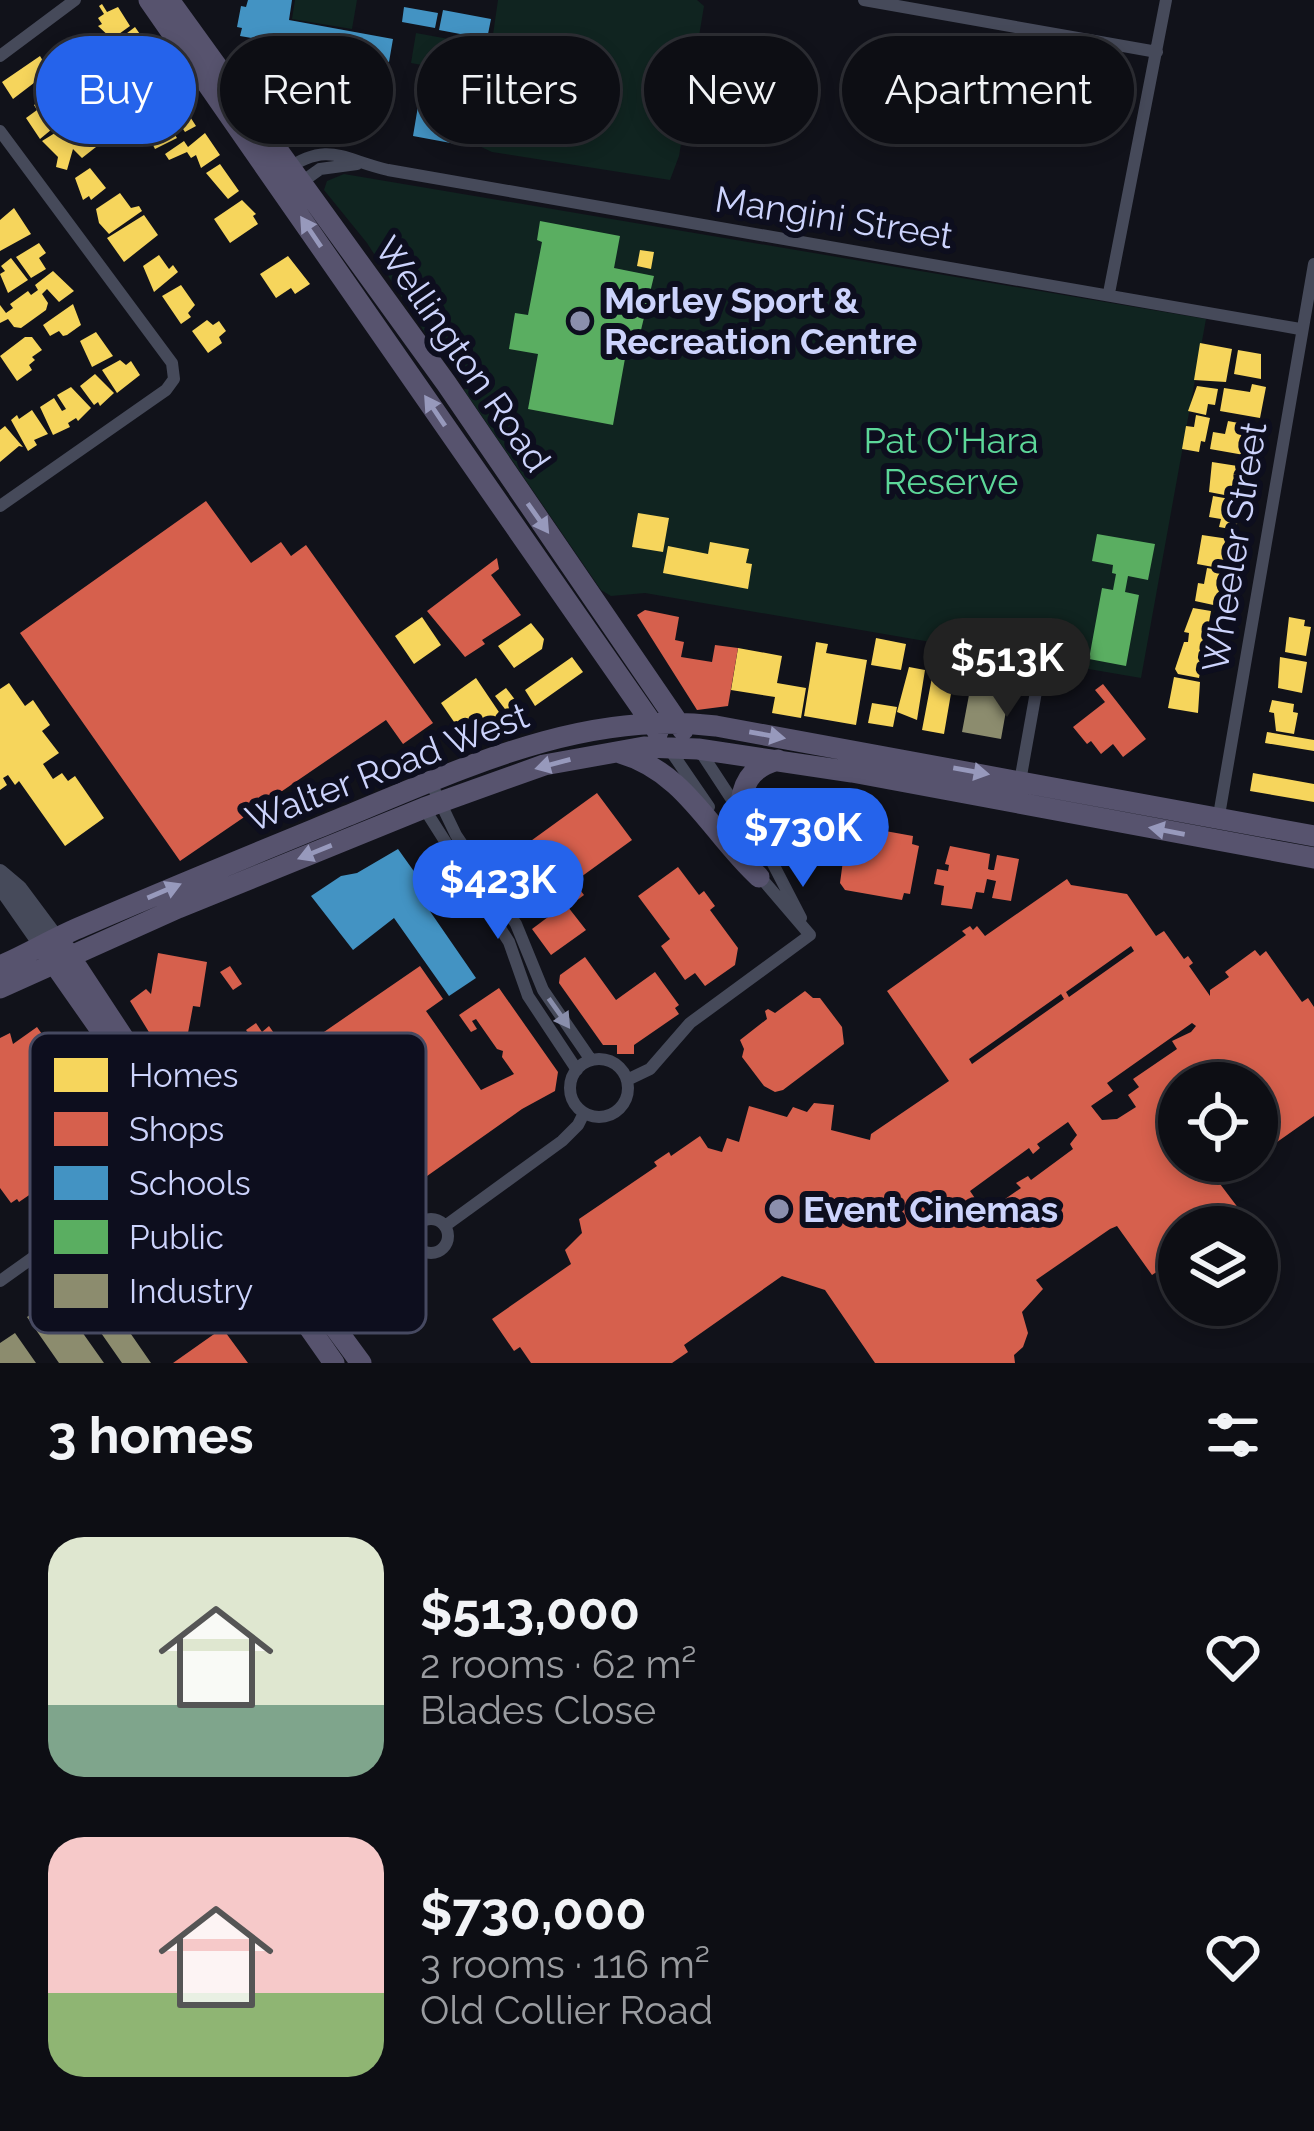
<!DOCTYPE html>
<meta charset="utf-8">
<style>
:root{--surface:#0d0e14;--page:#1b1c22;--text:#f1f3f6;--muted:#9a9ca0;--line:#2d2e34;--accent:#2563eb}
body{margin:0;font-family:Raleway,sans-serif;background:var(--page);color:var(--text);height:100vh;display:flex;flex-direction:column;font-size:45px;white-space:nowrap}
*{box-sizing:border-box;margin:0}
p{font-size:39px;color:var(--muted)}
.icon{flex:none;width:66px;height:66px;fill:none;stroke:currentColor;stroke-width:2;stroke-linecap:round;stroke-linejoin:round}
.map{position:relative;height:1363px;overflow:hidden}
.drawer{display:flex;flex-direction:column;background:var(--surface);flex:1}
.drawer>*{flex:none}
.banner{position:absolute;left:36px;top:36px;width:1242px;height:108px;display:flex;gap:24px}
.controls{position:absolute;left:1158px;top:1062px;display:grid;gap:24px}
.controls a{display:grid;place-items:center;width:120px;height:120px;border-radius:50%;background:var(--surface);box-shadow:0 6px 18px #0003,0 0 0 3px var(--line);font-size:60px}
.price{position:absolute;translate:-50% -102px;padding:0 27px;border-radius:42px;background:var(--accent);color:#fff;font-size:39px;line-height:78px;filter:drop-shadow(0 3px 6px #0008)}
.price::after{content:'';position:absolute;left:50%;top:72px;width:36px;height:27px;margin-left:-18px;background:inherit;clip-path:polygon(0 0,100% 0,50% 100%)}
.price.active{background:#222;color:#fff}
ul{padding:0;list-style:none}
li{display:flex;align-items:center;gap:36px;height:300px;padding:0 48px}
li span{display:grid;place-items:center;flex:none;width:336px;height:240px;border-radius:36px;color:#555}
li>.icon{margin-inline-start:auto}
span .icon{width:144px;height:144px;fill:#fffc;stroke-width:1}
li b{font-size:51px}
h2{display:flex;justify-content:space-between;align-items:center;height:144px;padding:0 48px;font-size:51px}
.chip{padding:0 42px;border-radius:54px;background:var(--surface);box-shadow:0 6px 18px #0003,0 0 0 3px var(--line);font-size:42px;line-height:108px}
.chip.active{background:var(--accent);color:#fff}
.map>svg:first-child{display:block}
.green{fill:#102420}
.homes{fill:#f6d55c}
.shops{fill:#d6604d;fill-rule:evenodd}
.schools{fill:#4393c3}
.public{fill:#5aae61}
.industry{fill:#8c8c6e}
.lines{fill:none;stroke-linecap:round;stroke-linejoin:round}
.minor{stroke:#464a5a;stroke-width:12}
.tertiary{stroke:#464a5a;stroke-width:16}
.primary{stroke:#57536e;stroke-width:21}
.oneway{fill:#9799bc}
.oneway2{fill:#898eab}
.poi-dot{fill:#8b8fad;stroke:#0d0e1e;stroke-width:4.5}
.labels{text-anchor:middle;stroke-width:12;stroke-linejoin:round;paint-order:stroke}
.street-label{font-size:36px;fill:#ccd3fc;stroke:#0d0e1e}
.poi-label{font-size:36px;font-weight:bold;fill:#ccd3fc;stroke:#0d0e1e;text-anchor:start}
.park-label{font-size:36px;fill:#5dd799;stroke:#0d0e1e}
.key{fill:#0d0e1e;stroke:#464961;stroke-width:3}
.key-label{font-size:33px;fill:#ccd3fc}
</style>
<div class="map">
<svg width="1314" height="1363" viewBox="0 0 1314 1363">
<rect width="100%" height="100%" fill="#11121a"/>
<path class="green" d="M295,0H357L352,29L292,19Z
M498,0H697L704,6L679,156L670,180L492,152L477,145Z
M416,33L476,44L470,74L411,63Z
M344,174L1206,319L1141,678L645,593L611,596L601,590L464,390L470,378L454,349L435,345L425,333L367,243L324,190L327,181Z"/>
<path class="homes" d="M102,4L107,12L118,7L130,26L112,39L98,26L102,24L98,18L104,14L99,6Z
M135,27L142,37L133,43L137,56L123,66L112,50L116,46L114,43Z
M53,54L60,63L13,99L2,82L40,56L43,61Z
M149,68L169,93L146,109L127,83Z
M47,96L63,120L40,139L26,118L37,110L34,105Z
M172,96L175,100L178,98L196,126L185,132L181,126L173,132L177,138L155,149L153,145L162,137L152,123L162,115L157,107Z
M63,128L72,142L86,133L96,147L82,158L73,149L67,170L56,167L58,157L42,141Z
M205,133L220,155L201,168L196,155L191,158L187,152L169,160L165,154L184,141L188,147Z
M220,164L239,191L228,199L206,173Z
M90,168L106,188L91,200L89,196L83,200L75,178Z
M120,193L131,208L139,206L142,211L109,234L99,223L96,209Z
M242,200L256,214L253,216L258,224L230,243L214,219Z
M14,208L31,234L0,251V220Z
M144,215L158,235L124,262L107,238Z
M39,243L46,253L39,258L46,269L31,278L16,257Z
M640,250L654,252L651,269L637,266Z
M159,255L169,269L173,265L178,272L154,292L143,266Z
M288,256L310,284L295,294L291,288L276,298L260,274Z
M11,258L28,280L8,293L0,274L5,271L1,266Z
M53,271L74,291L59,302L47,289L42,294L48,303L46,310L21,328L14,327L8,319L0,323V305L6,313L13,308L10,304L28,291L31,295L38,290L35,285Z
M181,285L195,305L188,313L191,317L181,324L162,296Z
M73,304L81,325L67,335L63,336L59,331L50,336L43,325Z
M207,320L213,325L219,321L226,331L219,337L222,343L208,353L192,331Z
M96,332L113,356L92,367L80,341Z
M25,337H32L42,350L32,357L35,360L29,365L32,370L17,381L0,356Z
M1200,343L1232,349L1226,382L1194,380Z
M1238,350L1261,354V379L1234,374Z
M120,360L126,365L131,361L140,375L117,393L102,370Z
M95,374L114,393L100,406L98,402L94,405L80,386Z
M1252,384L1266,387L1260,418L1220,411L1224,388L1250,392Z
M1197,386L1218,389L1215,405L1208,404L1206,415L1188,411Z
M71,387L91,408L78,421L76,418L68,423L70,427L53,435L40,407L54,398L62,411L66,409L57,395Z
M32,410L48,434L34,440L37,445L28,451L11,420L17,415L19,419Z
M1196,415L1210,418L1205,442L1201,441L1199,452L1182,449L1186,426L1194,427Z
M1228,421L1249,425L1244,455L1210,449L1213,432L1225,434Z
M5,426L23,447L19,446L0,462V430Z
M1212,462L1244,467L1235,497L1209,492Z
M1213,496L1241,501L1236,530L1219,527L1221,519L1209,517Z
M638,513L669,518L663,552L632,547Z
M1202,535L1229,539L1224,569L1197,564Z
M710,542L749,549L746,563L752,564L748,589L663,573L668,546L708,554Z
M1207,568L1224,571L1218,606L1195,601L1198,583L1204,584Z
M1193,608L1211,611L1199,678L1178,674L1175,669L1184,642H1188L1189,633L1184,632Z
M422,617L441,645L414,664L395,636Z
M1289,617L1305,620L1304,626L1311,627L1306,656L1285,652Z
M531,623L544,639L542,649L514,668L498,646Z
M876,638L906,644L901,670L871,665Z
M816,642L828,644L826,653L867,660L856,725L804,716Z
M738,648L782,656L777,683L806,688L801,718L772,713L775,697L731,690Z
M572,657L583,672L535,706L525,690Z
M1280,657L1307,662L1302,693L1278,688Z
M909,667L925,670L917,720L897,712Z
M933,672L954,676L944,734L922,730Z
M1174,677L1200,682L1198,713L1168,708Z
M476,678L505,721L502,725L470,737L463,735L441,703Z
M9,683L25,706L33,700L50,725L42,731L59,753L43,764L53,779L62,773L68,781L75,776L104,818L65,846L19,781L15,785L8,775L3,778L7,785L0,790V689Z
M506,688L519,705L508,713L495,696Z
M1272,700L1294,704L1293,712L1298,713L1294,734L1276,731L1274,713L1269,712Z
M872,703L897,707L893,727L868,723Z
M1267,732L1314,740V751L1265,743Z
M1253,773L1314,784V802L1250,791Z"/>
<path class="shops" d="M206,501L251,563L281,542L291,556L306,545L433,723L403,744L386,720L180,861L20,633Z
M497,558L499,569L491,575L521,615L482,640L485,644L465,657L427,611Z
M645,610L679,617L675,640L684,642L681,657L712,662L715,645L738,648L728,706L697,710L637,615Z
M1103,684L1146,739L1123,757L1113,744L1101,754L1091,741L1087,744L1073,727L1105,702L1095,690Z
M597,793L632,840L574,882L584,895L568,907L586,930L551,955L532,929L552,914L510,856Z
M849,816L875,820L874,829L913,836L912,844L919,846L918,851L910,894L904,893L902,900L845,890L840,883Z
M950,846L990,854L988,869L991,870H994L997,855L1019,859L1011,901L992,898L996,881L987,879L984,893L976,892L972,909L941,905L944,886L934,884L937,869L948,871L949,865L945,864Z
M678,867L699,895L704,891L715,906L710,910L738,948L735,965L705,986L695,973L685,980L661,946L670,939L638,896Z
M1067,879L1071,885L1127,894L1156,936L1164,931L1184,959L1188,956L1193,963L1189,966L1210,996V990L1229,977L1225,972L1255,950L1260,956L1266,951L1302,1002L1308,998L1314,1007V1116L1257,1156V1083H1179V1161H1235L1214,1176L1242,1213L1222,1227H1179V1257L1152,1275L1117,1226L1110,1229L1036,1280L1043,1289L1022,1312L1028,1333L1023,1347L1014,1355L1015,1363H875L825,1290L782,1276L684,1345L688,1352L672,1363H531L520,1347L514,1351L492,1319L571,1264L565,1250L582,1233L579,1219L657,1166L654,1162L669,1152L671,1156L700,1136L708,1148L722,1152L727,1138L739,1142L749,1106L787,1117L793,1107L807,1112L814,1103L834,1105L831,1130L870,1140L871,1134L949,1081L887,991L966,935L962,931L970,926L973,930L977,926L985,936ZM1131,946L1134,951L1069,997L1066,992ZM1061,994L1064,999L972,1064L969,1059ZM1192,1023L1196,1026L1191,1032L1172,1041L1177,1049L1133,1079L1139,1087L1128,1095L1136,1107L1117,1119L1102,1120L1091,1106L1113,1091L1107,1083ZM1068,1122L1077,1135L1070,1144L1073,1149L1031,1180L1028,1176L1016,1183L1021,1188L985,1213L970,1191L1029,1148L1033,1154L1040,1148L1037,1144Z
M158,953L207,962L200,1007L193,1006L188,1033L169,1046L166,1042L158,1047L130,1001L146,989L151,994Z
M585,957L616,1000L655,972L679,1005L675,1008L679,1014L634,1045V1054H617V1045H603L559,983L560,975Z
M230,966L242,984L233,990L220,972Z
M420,966L443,999L426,1011L481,1090L514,1074L502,1057L503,1051L497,1049L476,1019L472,1021L477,1029L471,1032L459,1015L499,988L558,1072L555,1091L522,1109L420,1181L391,1134L401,1128L395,1120L385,1127L365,1098L375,1091L362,1071L351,1078L321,1034Z
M805,991L813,998H820L842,1027L844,1044L783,1090L775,1092L764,1086L742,1057L744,1049L740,1040L767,1019L765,1011L768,1009L775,1013Z
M256,1023L262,1032L269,1026L390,1199L370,1213L310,1127L254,1166L189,1073L198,1067L202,1073L252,1038L246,1030Z
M37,1027L119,1144L91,1163L86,1156L19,1202L17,1199L11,1203L0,1188V1038L10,1033L13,1044Z
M223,1329L248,1363H173L217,1332Z"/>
<path class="schools" d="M248,0H292L289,20L393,39L389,62L240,36L242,28L237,27L241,6L246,7Z
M404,7L438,13L435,28L402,22Z
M443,10L491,19L487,39L439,30Z
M338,67L370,73L365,100L333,95Z
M420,94L480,104L474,139L457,136L456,144L413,136Z
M398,849L433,898L425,904L476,978L449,996L394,918L353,950L311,896L341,876L357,873Z"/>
<path class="public" d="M540,221L620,236L614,268L654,276L635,355L626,353L613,425L528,409L538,354L509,349L515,313L528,315L542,242L537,240Z
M1097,534L1155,544L1148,580L1128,576L1125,592L1139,595L1126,666L1089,659L1102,588L1113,590L1116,574L1112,573L1113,565L1092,561Z"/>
<path class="industry" d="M991,673L1012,677L1001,739L962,732L972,679L990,682Z
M84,1265L124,1324L151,1363H122L99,1330L94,1334L88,1326L83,1318L88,1314L64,1279Z
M57,1296L63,1305L104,1363H59L27,1317Z
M15,1333L36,1363H0V1343Z"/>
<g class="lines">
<path class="minor" d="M864,0L1157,52
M0,56L75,0
M0,131L172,363L174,379L166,390L0,506
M285,170C329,140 343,160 388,170L1300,329
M299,184L320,169L357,164
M1109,293L1166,0
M668,747L709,807
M700,751L770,858L801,918
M430,781L456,835L516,924L543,990L591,1060
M1019,787L1044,647
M424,808L509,942L528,996L577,1070
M1218,821L1314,264
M756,872L810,935
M570 1088a29 29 0 1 1 58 0a29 29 0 1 1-58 0Z
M627,1080L650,1069L690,1023L810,935
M140,1184L190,1157
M414 1236a17 17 0 1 1 34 0a17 17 0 1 1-34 0Z
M445,1226L562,1141L578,1125L584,1113
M0,1281L128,1190L183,1144
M319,1313L417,1245"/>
<path class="tertiary" d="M0,872L19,888L57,939
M4,877L7,896L42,946"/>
<path class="primary" d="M149,0L658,732
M169,0L446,383L683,730
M620,753C686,772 711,833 759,877
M740,813C741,785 750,767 778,760
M65,949L136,1057L361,1363
M46,952L334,1363
M0,966C28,954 54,938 83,926C173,887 264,850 354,813C470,765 588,710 716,726L1314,836
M0,988L178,908L424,808L544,765L644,747L698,749L852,772L1314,858"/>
</g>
<defs><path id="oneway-solid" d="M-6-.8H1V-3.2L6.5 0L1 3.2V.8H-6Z" transform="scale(3)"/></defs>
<g class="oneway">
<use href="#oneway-solid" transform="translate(311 232) rotate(-124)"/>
<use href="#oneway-solid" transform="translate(435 411) rotate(-124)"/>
<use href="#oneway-solid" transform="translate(538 518) rotate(55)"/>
<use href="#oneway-solid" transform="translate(767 735) rotate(10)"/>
<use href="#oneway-solid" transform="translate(553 764) rotate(165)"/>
<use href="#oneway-solid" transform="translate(971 771) rotate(10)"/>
<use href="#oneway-solid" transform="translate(1167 831) rotate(-169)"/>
<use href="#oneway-solid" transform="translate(315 852) rotate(158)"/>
<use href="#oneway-solid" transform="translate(164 891) rotate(-23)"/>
</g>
<use class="oneway2" href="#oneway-solid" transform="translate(559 1013) rotate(55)"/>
<g class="poi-dot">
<circle cx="580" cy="321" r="12"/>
<circle cx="779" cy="1209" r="12"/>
</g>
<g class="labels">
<g class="street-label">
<text transform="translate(834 217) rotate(9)" y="13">Mangini Street</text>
<text transform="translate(463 354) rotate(55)" y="13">Wellington Road</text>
<text transform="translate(1234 547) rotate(-81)" y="13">Wheeler Street</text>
<text transform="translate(387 767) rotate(-21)" y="13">Walter Road West</text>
</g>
<g class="poi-label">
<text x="604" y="313">Morley Sport &amp;<tspan x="604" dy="41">Recreation Centre</tspan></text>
<text x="803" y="1222">Event Cinemas</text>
</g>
<g class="park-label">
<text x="951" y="453">Pat O'Hara<tspan x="951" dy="41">Reserve</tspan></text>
</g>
</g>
<rect x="30" y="1033" width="396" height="300" rx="18" class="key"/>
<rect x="54" y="1058" width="54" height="34" fill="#f6d55c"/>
<rect x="54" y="1112" width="54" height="34" fill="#d6604d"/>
<rect x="54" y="1166" width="54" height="34" fill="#4393c3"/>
<rect x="54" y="1220" width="54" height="34" fill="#5aae61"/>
<rect x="54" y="1274" width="54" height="34" fill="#8c8c6e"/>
<g class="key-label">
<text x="129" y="1087">Homes</text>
<text x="129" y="1141">Shops</text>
<text x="129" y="1195">Schools</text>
<text x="129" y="1249">Public</text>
<text x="129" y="1303">Industry</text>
</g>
</svg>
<div class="controls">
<a><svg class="icon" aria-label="locate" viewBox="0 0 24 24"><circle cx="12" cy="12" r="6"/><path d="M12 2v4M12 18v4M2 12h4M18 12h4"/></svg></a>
<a><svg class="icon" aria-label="layers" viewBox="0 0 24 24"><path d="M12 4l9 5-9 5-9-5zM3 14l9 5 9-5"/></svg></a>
</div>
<b class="price active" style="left:1007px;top:720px">$513K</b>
<b class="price" style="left:803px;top:890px">$730K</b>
<b class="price" style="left:498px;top:942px">$423K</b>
<div class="banner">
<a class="chip active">Buy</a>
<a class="chip">Rent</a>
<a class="chip">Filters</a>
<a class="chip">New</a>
<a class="chip">Apartment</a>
</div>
</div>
<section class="drawer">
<h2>3 homes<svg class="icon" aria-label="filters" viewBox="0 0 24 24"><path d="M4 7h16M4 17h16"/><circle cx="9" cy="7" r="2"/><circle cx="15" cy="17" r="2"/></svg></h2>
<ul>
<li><span style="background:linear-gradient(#dfe7d0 70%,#7fa58c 0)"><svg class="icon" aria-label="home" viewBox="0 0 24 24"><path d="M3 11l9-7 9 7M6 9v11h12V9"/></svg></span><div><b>$513,000</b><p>2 rooms · 62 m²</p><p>Blades Close</p></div><svg class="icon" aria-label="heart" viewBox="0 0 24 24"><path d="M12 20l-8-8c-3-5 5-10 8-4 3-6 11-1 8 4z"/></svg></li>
<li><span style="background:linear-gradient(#f6c9c9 65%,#8fb573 0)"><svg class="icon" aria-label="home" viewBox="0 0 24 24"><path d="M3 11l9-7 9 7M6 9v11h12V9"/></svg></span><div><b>$730,000</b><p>3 rooms · 116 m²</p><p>Old Collier Road</p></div><svg class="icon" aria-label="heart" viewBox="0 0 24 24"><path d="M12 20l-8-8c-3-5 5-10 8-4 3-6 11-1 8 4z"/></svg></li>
</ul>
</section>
